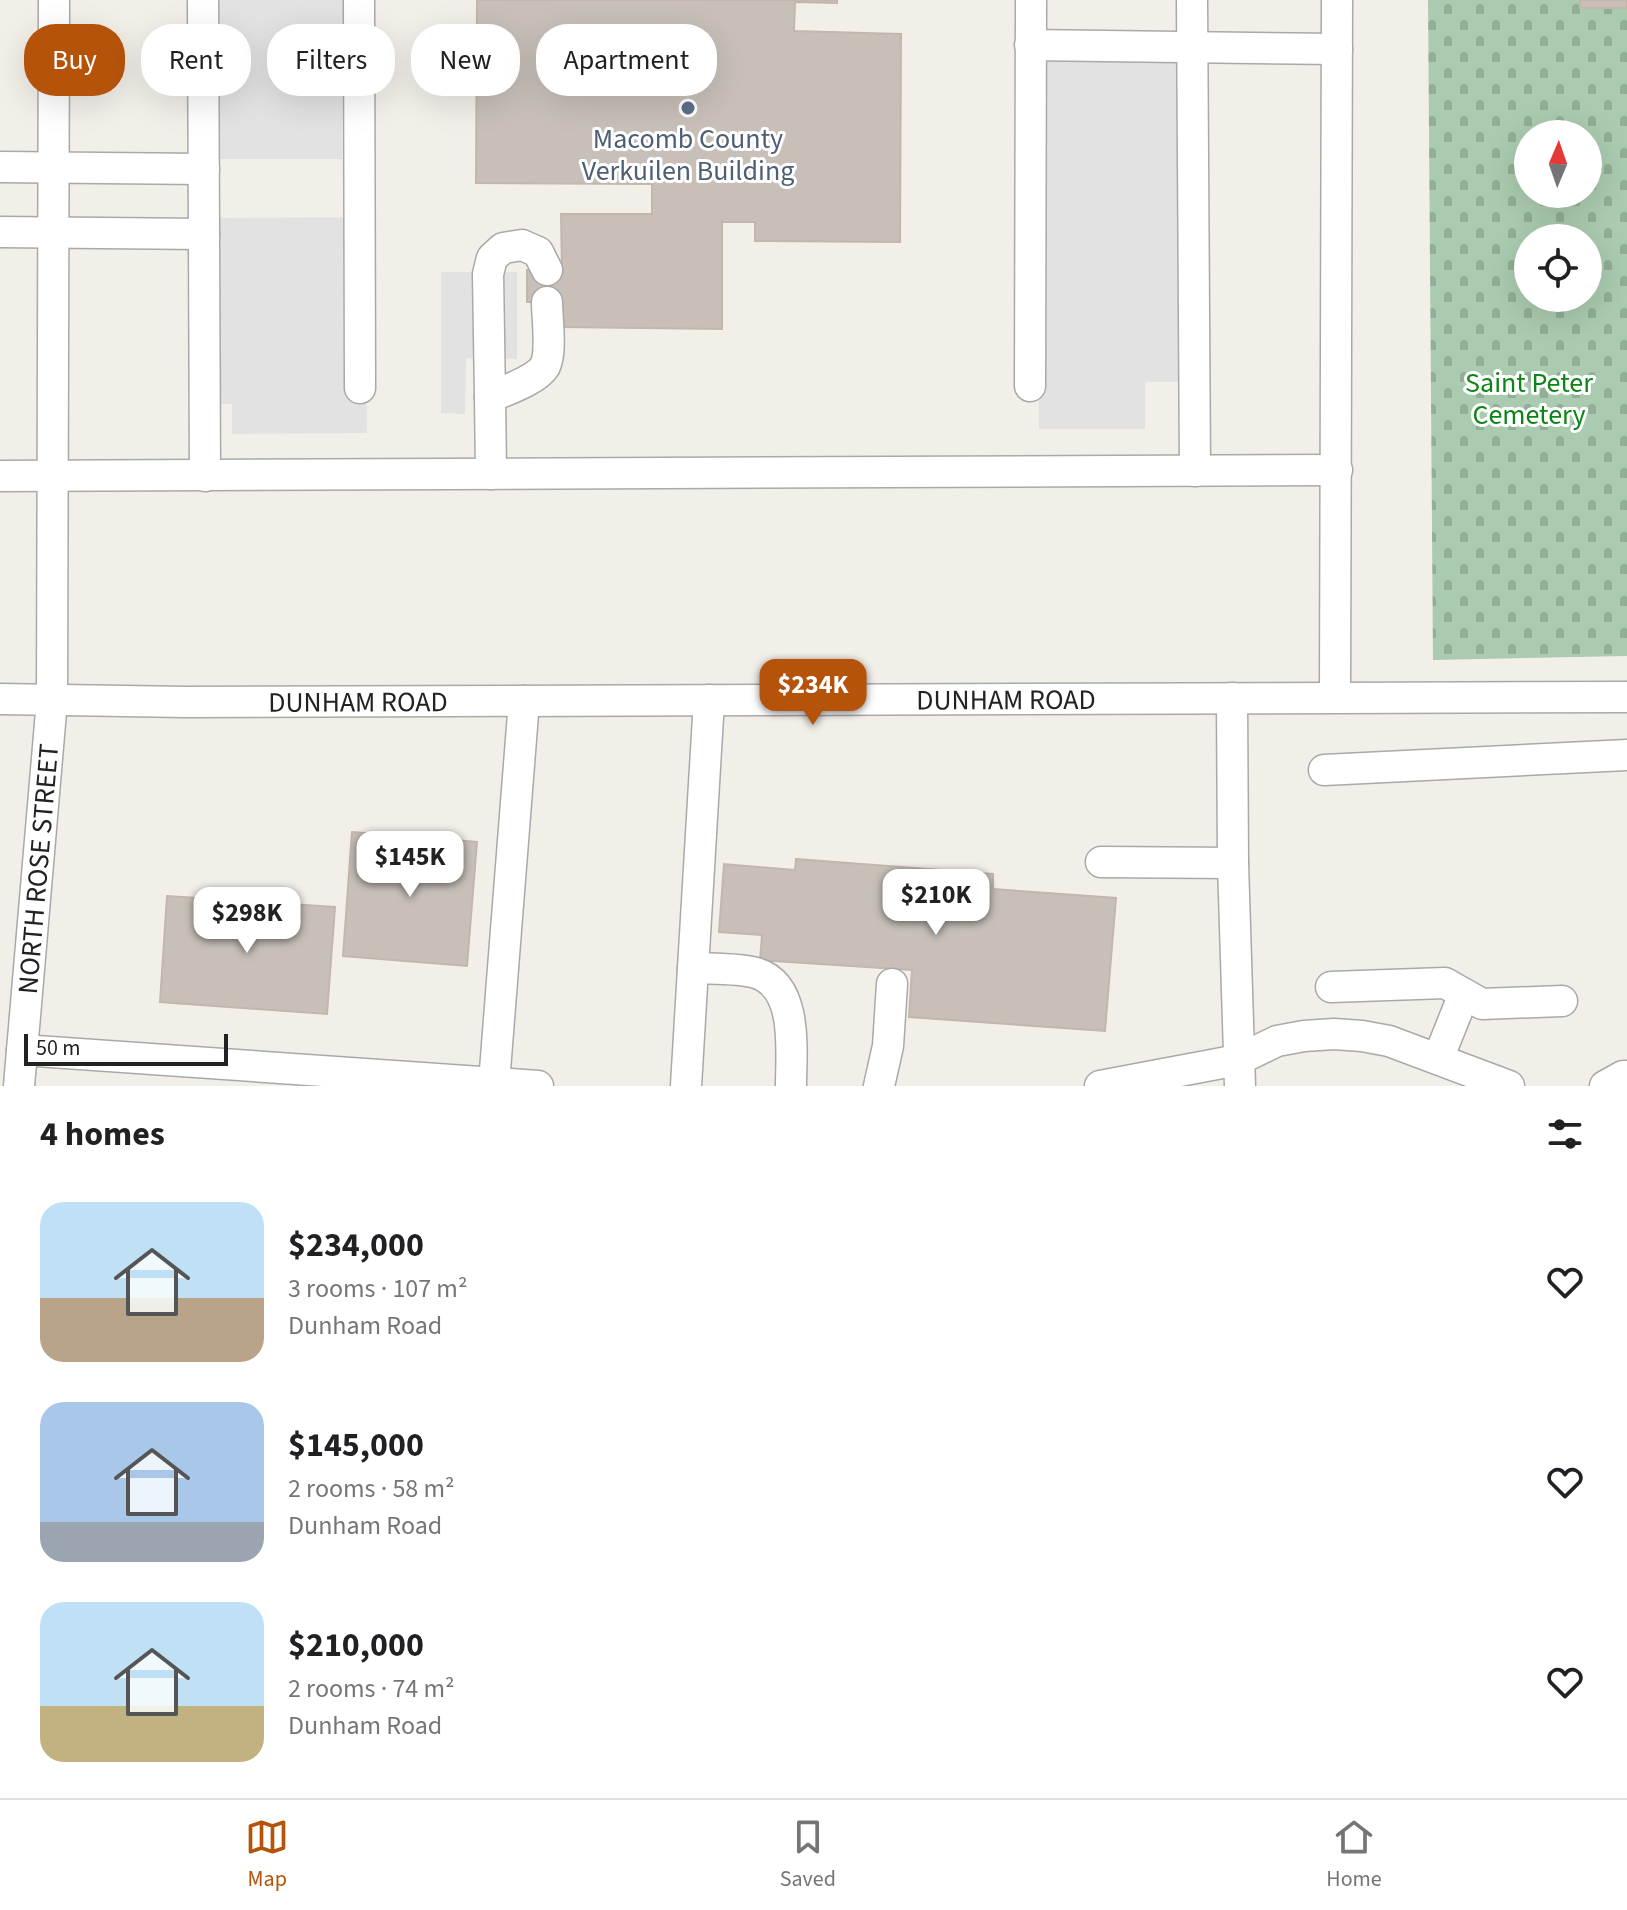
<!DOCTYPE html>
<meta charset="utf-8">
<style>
:root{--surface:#fff;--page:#f2f2f2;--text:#202124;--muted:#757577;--line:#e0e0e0;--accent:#b45309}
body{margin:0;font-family:"Source Sans 3",sans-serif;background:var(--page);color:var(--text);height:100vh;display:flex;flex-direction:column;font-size:30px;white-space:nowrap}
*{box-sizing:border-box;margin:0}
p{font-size:26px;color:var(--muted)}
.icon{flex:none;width:44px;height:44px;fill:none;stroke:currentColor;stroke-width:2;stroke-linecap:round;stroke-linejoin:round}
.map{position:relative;height:1086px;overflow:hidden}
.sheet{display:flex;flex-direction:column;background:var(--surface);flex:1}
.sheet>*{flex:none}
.guide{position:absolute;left:24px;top:24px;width:800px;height:72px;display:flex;gap:16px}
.needle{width:52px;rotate:2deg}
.buttons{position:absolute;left:1514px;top:120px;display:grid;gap:16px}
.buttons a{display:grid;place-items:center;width:88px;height:88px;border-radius:50%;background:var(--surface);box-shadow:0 8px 32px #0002;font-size:40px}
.scale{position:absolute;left:24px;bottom:20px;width:204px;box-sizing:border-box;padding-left:8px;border:4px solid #222;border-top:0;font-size:22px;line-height:28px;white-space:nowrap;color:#222;-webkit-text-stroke:6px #fff;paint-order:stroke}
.price{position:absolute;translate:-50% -68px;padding:0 18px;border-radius:16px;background:#fff;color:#222;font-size:26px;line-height:52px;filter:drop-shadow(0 2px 4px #0008)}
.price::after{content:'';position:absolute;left:50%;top:48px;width:24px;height:18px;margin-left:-12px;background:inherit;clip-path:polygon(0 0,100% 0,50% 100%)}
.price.selected{background:var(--accent);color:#fff}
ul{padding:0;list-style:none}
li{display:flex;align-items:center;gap:24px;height:200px;padding:0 40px}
li span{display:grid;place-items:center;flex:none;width:224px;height:160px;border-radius:24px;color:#555}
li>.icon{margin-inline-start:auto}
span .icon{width:96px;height:96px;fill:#fffc;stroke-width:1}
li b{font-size:34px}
h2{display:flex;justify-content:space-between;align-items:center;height:96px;padding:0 40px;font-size:34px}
.chip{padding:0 28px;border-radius:32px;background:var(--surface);box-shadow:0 8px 32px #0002;font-size:28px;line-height:72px}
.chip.selected{background:var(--accent);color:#fff}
.dock{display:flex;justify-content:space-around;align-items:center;height:112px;border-top:2px solid var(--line);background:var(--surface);font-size:22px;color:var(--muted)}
.dock a{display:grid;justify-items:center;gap:4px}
.dock .selected{color:var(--accent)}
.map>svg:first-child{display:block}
.cemetery{fill:url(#cemetery-stones);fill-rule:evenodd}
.parking{fill:#e2e2e2}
.building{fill:#c7bfb8;stroke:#c4b6ab;stroke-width:2}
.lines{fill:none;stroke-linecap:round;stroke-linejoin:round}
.minor-casing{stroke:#a9a9a9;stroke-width:33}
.minor{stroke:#fff;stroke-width:30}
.service-dot{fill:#5c6f8a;stroke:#fff;stroke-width:3}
.labels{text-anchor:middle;stroke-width:6;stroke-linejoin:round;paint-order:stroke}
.service-label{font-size:28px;fill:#4e5e75;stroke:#fff}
.park-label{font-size:28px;fill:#0c8416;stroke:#fff}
.street-label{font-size:28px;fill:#222;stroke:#fff}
</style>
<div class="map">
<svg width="1627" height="1086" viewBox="0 0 1627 1086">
<defs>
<pattern id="cemetery-stones" width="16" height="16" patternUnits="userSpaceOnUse" patternTransform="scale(2)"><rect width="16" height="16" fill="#aacbaf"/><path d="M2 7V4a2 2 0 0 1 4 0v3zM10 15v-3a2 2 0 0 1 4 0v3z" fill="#92ae96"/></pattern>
</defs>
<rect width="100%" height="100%" fill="#f2efe9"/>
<path class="cemetery" d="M1428,0H1627V656L1433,660ZM1528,134H1588V194H1528ZM1528,238H1588V298H1528Z"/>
<path class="parking" d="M215,0H343L342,159H215Z
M1039,39H1185V382H1145V429H1039Z
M364,217L367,433L232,434V404H213L211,218Z
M441,272H517V359L466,358L465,414L441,413Z"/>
<path class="building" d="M477,0H837V3L795,2L794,31L901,34L900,242L755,241V222H722V329L561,327V302H527V270H562L561,214H652V184L476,183Z
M1580,0H1627V8H1580Z
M352,832L477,842L467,966L343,956Z
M796,859L993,874V889L1116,898L1105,1031L909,1017L912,970L760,960L762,935L719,932L724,864L795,870Z
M167,896L335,907L327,1014L160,1002Z"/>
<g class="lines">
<g class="minor-casing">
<g id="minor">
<path d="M203,0L205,476"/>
<path d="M359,0L360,388"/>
<path d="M1192,0L1195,471"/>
<path d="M1030,45L1337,49"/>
<path d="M0,167L204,169"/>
<path d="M0,232L204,234"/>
<path d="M547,302C547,318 552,352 545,366C537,380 504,391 490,397L488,274L492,258L503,248L522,245L538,252L547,270"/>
<path d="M1030,386L1031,0"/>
<path d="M490,397L491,474"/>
<path d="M0,476L1337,470"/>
<path d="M1335,697L1337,0"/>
<path d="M1232,698L1233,863L1240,1086"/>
<path id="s1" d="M0,699L186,702L1627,697"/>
<path d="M1324,770L1627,755"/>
<path d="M1101,862L1233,863"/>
<path d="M693,968C711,969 740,968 756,973C799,986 791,1051 791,1086"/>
<path d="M1331,987L1445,983L1482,1004L1562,1001"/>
<path d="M22,1050L538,1086"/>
<path d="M1438,1059L1464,994"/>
<path d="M494,1083L524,701"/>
<path id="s2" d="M19,1086L52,700L54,0"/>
<path d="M686,1086L709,700"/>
<path d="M879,1086L888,1046L892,984"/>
<path d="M1100,1086L1238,1060L1277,1041L1304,1036L1334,1034L1362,1036L1389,1041L1509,1086"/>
<path d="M1605,1086L1623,1076H1627"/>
</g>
</g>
<use href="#minor" class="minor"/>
</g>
<circle class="service-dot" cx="688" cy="108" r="8"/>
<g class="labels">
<g class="service-label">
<text x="688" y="148">Macomb County<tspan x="688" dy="32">Verkuilen Building</tspan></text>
</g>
<g class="park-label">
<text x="1529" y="392">Saint Peter<tspan x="1529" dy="32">Cemetery</tspan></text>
</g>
<g class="street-label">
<text dy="10" stroke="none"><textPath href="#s1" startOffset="1006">DUNHAM ROAD</textPath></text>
<text dy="10" stroke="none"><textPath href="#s1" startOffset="358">DUNHAM ROAD</textPath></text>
<text dy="10" stroke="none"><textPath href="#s2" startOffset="218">NORTH ROSE STREET</textPath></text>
</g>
</g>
</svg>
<div class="buttons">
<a><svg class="needle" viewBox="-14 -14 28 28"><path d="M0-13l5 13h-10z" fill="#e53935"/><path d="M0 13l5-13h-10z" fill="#757577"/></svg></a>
<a><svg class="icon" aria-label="locate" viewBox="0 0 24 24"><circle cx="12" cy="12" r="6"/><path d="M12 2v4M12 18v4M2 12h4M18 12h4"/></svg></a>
</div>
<div class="scale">50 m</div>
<b class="price selected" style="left:813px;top:727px">$234K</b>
<b class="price" style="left:410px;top:899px">$145K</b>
<b class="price" style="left:936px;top:937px">$210K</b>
<b class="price" style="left:247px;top:955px">$298K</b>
<div class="guide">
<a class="chip selected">Buy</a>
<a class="chip">Rent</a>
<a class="chip">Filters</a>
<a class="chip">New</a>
<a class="chip">Apartment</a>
</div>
</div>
<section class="sheet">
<h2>4 homes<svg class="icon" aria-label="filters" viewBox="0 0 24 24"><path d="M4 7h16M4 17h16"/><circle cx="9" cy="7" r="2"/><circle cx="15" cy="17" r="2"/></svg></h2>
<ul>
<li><span style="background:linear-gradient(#bfe0f5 60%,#b9a48a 0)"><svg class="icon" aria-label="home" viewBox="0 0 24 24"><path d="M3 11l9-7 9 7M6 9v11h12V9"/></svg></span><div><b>$234,000</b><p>3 rooms · 107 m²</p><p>Dunham Road</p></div><svg class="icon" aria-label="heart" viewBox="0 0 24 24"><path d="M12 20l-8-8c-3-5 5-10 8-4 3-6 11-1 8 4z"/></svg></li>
<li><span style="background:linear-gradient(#a9c7e8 75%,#9aa5b1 0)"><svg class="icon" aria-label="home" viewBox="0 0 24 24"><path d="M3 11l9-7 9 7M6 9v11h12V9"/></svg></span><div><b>$145,000</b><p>2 rooms · 58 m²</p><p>Dunham Road</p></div><svg class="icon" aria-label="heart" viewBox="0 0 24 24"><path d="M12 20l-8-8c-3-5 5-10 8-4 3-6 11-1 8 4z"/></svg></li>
<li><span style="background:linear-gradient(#bfe0f5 65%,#c2b280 0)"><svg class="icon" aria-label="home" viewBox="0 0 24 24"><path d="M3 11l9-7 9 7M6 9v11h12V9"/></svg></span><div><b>$210,000</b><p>2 rooms · 74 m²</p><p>Dunham Road</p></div><svg class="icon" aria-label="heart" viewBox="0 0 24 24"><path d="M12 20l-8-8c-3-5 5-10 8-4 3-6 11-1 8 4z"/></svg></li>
</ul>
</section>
<nav class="dock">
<a class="selected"><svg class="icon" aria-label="map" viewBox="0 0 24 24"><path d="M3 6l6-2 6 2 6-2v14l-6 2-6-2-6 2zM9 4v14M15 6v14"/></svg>Map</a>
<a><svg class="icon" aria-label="saved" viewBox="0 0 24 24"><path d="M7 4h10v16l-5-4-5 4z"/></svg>Saved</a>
<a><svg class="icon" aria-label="home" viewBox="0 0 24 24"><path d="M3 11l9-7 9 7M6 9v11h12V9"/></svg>Home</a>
</nav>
